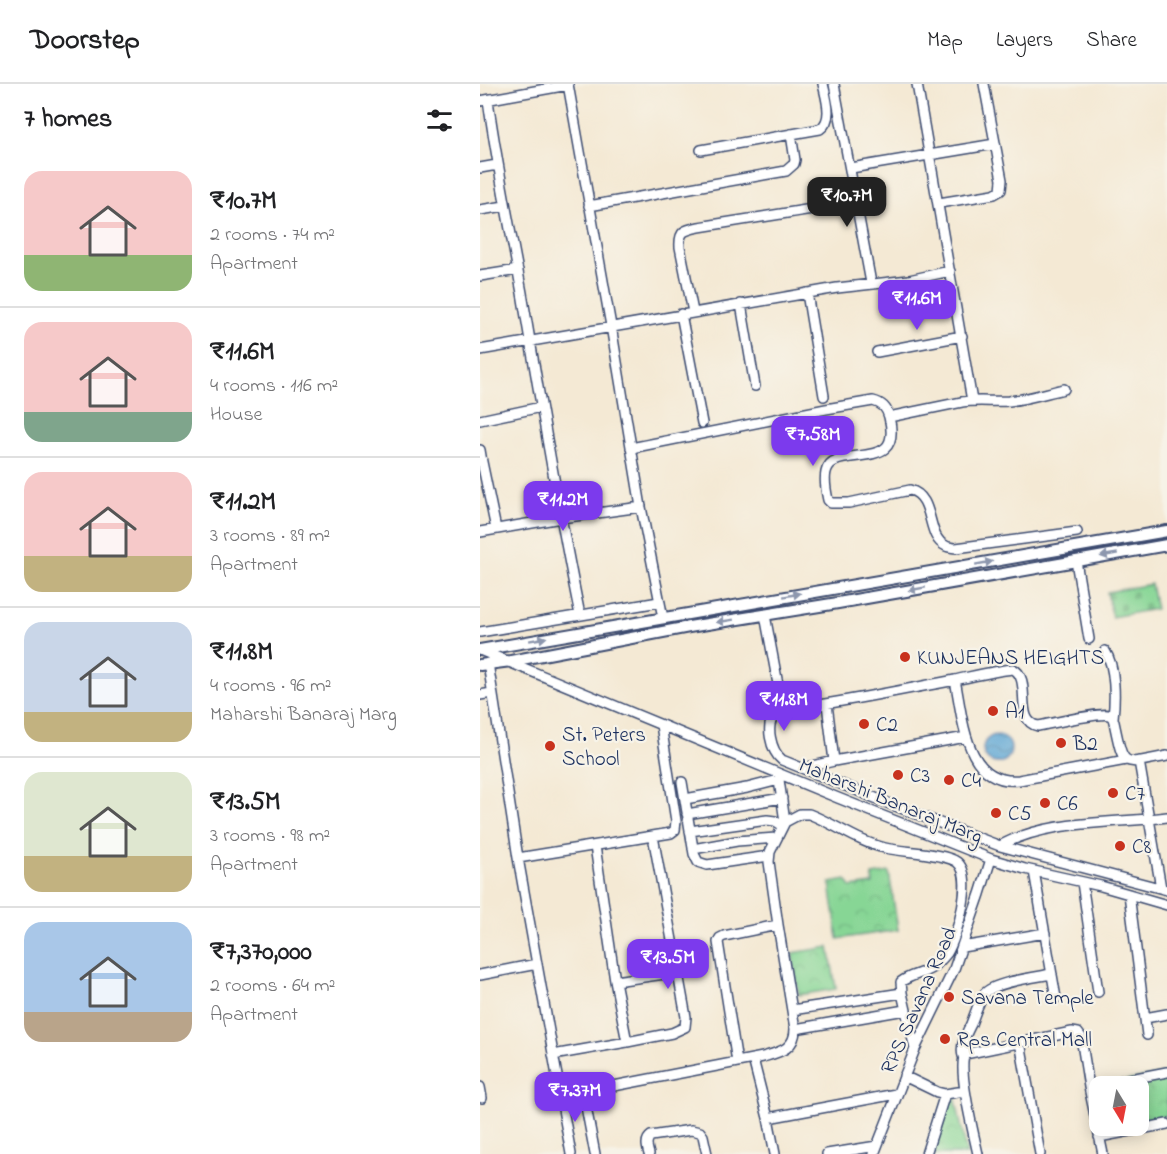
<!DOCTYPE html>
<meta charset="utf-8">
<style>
:root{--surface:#fff;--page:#f6f6f6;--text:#202124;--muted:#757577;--line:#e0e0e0;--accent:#7c3aed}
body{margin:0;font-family:"Indie Flower",sans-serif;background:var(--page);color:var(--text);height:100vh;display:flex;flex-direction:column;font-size:22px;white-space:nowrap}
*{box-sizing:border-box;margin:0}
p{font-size:20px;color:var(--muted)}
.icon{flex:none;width:33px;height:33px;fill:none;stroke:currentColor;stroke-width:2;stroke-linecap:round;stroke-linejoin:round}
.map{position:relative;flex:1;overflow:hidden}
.details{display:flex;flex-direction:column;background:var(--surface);width:480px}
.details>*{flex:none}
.needle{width:39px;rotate:170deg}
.buttons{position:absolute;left:609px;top:992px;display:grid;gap:12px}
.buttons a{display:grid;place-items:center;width:60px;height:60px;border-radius:12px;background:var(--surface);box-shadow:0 3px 15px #0003;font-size:30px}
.price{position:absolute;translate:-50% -51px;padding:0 14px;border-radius:12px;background:var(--accent);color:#fff;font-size:20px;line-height:39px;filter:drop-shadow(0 2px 3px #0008)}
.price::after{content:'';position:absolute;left:50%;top:36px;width:18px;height:14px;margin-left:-9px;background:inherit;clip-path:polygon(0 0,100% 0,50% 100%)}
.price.active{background:#222;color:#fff}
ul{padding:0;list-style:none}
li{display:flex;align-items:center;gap:18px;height:150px;padding:0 24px}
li+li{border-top:2px solid var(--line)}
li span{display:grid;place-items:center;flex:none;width:168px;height:120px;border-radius:18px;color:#555}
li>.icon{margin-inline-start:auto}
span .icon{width:72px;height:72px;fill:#fffc;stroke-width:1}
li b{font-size:26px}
h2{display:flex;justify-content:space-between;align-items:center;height:72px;padding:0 24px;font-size:26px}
header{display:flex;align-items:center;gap:36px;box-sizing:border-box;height:84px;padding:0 30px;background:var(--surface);border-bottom:2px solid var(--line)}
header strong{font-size:28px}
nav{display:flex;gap:33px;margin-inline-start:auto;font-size:21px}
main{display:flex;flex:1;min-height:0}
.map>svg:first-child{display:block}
.cemetery{fill:url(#cemetery-stones);stroke:#51827a;stroke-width:1.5}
.park{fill:url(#park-crowns);stroke:#51827a;stroke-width:1.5}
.water{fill:url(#water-waves);stroke:#3c6a99;stroke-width:1.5}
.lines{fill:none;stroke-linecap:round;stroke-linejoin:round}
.minor-casing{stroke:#3c4b70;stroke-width:12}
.tertiary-casing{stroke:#3c4b70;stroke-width:14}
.minor{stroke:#fff;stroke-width:9}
.tertiary{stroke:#fff;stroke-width:10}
.oneway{fill:#8d97ae}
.poi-dot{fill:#c8321e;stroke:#f7f3e8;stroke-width:2}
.labels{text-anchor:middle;stroke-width:4.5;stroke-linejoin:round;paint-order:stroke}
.poi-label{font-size:21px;fill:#1b2f5e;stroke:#f7f3e8;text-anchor:start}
.street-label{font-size:21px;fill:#1b2f5e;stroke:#f7f3e8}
</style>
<header>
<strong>Doorstep</strong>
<nav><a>Map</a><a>Layers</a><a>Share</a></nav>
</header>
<main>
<section class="details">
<h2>7 homes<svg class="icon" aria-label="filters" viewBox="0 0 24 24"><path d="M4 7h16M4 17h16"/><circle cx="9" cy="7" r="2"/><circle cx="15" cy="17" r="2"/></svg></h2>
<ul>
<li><span style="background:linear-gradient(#f6c9c9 70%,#8fb573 0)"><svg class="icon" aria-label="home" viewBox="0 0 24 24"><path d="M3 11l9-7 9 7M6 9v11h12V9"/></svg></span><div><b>₹10.7M</b><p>2 rooms · 74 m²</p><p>Apartment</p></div></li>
<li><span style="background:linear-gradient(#f6c9c9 75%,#7fa58c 0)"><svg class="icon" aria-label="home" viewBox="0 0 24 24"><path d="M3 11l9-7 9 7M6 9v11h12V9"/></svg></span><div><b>₹11.6M</b><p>4 rooms · 116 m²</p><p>House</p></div></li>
<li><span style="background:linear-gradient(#f6c9c9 70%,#c2b280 0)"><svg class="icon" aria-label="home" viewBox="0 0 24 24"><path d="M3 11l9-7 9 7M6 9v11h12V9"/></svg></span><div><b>₹11.2M</b><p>3 rooms · 89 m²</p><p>Apartment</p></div></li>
<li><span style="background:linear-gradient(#c9d6e8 75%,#c2b280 0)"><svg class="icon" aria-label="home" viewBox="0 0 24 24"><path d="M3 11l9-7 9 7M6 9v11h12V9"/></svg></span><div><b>₹11.8M</b><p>4 rooms · 96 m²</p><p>Maharshi Banaraj Marg</p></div></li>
<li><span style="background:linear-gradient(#dfe7d0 70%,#c2b280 0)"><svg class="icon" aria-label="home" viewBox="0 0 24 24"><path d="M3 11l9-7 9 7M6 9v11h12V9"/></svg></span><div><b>₹13.5M</b><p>3 rooms · 98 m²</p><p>Apartment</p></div></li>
<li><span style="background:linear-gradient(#a9c7e8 75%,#b9a48a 0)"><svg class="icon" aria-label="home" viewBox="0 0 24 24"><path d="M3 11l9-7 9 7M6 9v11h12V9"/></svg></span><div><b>₹7,370,000</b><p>2 rooms · 64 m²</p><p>Apartment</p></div></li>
</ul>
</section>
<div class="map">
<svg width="687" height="1070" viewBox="0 0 687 1070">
<defs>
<pattern id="cemetery-stones" width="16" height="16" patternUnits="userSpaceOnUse" patternTransform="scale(1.5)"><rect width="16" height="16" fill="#87d695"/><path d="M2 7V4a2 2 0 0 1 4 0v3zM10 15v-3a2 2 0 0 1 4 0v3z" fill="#74b883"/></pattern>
<pattern id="park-crowns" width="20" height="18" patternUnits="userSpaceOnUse" patternTransform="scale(1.5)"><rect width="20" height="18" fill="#87d695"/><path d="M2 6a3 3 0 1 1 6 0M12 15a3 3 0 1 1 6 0" fill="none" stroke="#74b883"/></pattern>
<pattern id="water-waves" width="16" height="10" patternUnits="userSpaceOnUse" patternTransform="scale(1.5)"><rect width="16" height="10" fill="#5da6d4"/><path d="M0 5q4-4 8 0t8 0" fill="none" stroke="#4c88af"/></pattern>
</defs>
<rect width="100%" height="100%" fill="#f7f3e8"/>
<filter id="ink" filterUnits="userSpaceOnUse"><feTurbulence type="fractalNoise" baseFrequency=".0167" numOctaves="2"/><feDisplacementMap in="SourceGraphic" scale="12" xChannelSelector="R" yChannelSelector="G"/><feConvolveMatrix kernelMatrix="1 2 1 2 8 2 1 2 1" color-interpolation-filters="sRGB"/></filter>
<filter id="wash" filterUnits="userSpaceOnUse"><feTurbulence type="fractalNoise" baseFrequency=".008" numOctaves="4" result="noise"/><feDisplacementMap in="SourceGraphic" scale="24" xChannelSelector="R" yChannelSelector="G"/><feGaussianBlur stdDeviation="1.35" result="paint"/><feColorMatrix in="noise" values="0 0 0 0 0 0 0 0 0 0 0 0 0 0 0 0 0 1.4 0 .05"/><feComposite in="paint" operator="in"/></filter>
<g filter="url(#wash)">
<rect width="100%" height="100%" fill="#f4e9d4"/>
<path class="cemetery" d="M671,500L676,525L632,533L627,508Z"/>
<path class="park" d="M409,788L418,846L358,855L350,799L366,796L371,803L393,800L392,791Z
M349,863L356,905L319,911L312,869Z
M687,989V1032L659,1037L658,1002H620V1041H635L620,1044L612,1003Z
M474,1007L487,1070H450Z"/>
<path class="water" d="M503 665a14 14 0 1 1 28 0a14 14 0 1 1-28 0Z"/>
</g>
<g filter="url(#ink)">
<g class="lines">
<g class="minor-casing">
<path id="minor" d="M88,0L131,242L161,423L183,534
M354,0L391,199
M437,0L492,317
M8,16C17,81 30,144 42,209C60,316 78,424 100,531
M0,17L88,1
M221,66L340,45C354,36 346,14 343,0
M0,84L17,81
M371,84L515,60
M459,119L514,110L521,106L522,96L504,0
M109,122L306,87L314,80L315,76L311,50
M0,126L25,122
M0,192L38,186
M327,209L344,312
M261,220L275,302
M213,228L200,163C199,147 204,146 219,143L376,118
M201,230L222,339
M0,266L357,204L429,196L470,187
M397,268L482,252
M409,333L482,318C497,316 513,318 529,317C548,315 566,309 584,305
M0,336L61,323
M151,364L346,325L393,317C402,319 407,324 409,333C419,373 394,369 364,374C359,375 351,377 348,383C343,391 346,407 348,416L351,419H369L430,406C456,413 445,453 466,462C467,463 475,464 476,464L597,448
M0,366L2,378H0
M2,378L16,445
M0,448L81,434L161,423
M596,477L609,555
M285,531L303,627
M0,548L179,518
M0,566L358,714L511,775L545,785L621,802L687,821
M625,567C636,583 635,616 633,634
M8,579L38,774L91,1070
M475,596C483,634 485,701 539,696L646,676
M0,611L12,609
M347,620L354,677
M687,672C641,681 644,685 634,638C633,634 633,633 629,631C619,628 570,640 558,642C533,638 553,594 533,585C514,587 494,592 475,596C432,604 388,613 345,620C332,622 305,623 296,630C284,640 291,667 302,676L410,720L520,762L687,806
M659,677L681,804
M324,684L354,677L486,653
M202,698L214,770L218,778L227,781L289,772
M207,730L302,714
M305,738L320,730H329C355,740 378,758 405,764C422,768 465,769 477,778C495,792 477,853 467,869C464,873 460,877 457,880C447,890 432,889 421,898L422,909L435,965
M210,747L287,736L295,737L303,742
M115,762L135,897L147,958
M520,762C567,735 634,740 687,733
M213,765L257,757L296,754
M38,774L191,749L195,746L196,737L181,641
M554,787L576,914
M602,798L618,908
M649,810L667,951
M482,863L565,849
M0,891L57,880
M135,897L199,888
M312,926L422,909
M665,934L687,930
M315,945L425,926
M540,958L560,1070
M73,971L147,958L192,949L205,943L206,933L173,752
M483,972C480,961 486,950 491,940C495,930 498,919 504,910C514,898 556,893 572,890
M273,975L288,1034L416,1010
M257,978L238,858L240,854L244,852L298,841
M424,992L457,1008L465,1010L485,1007
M0,1003L2,1014
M609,1003L687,988
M288,1034L295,1070
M619,1053L687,1040
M115,1070L104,1012L108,1007L283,973C300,968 315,965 315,945L298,841L289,778L290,768L305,738L299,696L267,704L205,715
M169,1070C167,1063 165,1056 171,1052L211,1046L220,1048L223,1052L227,1070
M347,1070L397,1062
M394,1070L435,965L474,885L500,810L511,775
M446,1070L465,1010
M498,1070C494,1051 477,985 485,970L592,948L598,949L601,953L609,1003L623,1070"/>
</g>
<g class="tertiary-casing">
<path id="tertiary" d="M0,566L687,447
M0,581L31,577L209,543L358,519L687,461"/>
</g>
<use href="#minor" class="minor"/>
<use href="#tertiary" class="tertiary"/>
</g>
<defs><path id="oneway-solid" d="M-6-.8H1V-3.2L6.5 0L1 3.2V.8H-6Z" transform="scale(1.5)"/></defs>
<g class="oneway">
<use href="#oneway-solid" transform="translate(629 471) rotate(170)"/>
<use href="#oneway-solid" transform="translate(504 479) rotate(-10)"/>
<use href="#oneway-solid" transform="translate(437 505) rotate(170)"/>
<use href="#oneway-solid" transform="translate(312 511) rotate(-10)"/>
<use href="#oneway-solid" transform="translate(245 537) rotate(171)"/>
<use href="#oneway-solid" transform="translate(58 555) rotate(-10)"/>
</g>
</g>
<g class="poi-dot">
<circle cx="425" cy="573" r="6"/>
<circle cx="513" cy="627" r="6"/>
<circle cx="384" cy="640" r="6"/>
<circle cx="581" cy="659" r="6"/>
<circle cx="70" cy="662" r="6"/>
<circle cx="418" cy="691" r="6"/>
<circle cx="469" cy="696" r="6"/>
<circle cx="633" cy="709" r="6"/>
<circle cx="565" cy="719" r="6"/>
<circle cx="516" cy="729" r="6"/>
<circle cx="640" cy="762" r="6"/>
<circle cx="469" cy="913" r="6"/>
<circle cx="465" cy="955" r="6"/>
</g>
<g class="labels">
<g class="poi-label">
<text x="437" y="580">KUNJEANS HEIGHTS</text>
<text x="525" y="634">A1</text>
<text x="396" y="647">C2</text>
<text x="82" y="657">St. Peters<tspan x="82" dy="24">School</tspan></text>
<text x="593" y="666">B2</text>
<text x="430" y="698">C3</text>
<text x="481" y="703">C4</text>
<text x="645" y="716">C7</text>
<text x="577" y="726">C6</text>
<text x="528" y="736">C5</text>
<text x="652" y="769">C8</text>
<text x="481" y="920">Savana Temple</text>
<text x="477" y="962">Rps Central Mall</text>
</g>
<g class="street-label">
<text transform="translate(411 716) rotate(22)" y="7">Maharshi Banaraj Marg</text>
<text transform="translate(438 916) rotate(-66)" y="7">RPS Savana Road</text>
</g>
</g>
</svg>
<div class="buttons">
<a><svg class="needle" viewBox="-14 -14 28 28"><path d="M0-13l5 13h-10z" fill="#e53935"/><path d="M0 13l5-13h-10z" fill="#757577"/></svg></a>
</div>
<b class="price active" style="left:367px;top:144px">₹10.7M</b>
<b class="price" style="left:437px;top:247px">₹11.6M</b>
<b class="price" style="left:333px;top:383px">₹7.58M</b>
<b class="price" style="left:83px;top:448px">₹11.2M</b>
<b class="price" style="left:304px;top:648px">₹11.8M</b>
<b class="price" style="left:188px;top:906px">₹13.5M</b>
<b class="price" style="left:95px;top:1039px">₹7.37M</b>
</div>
</main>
